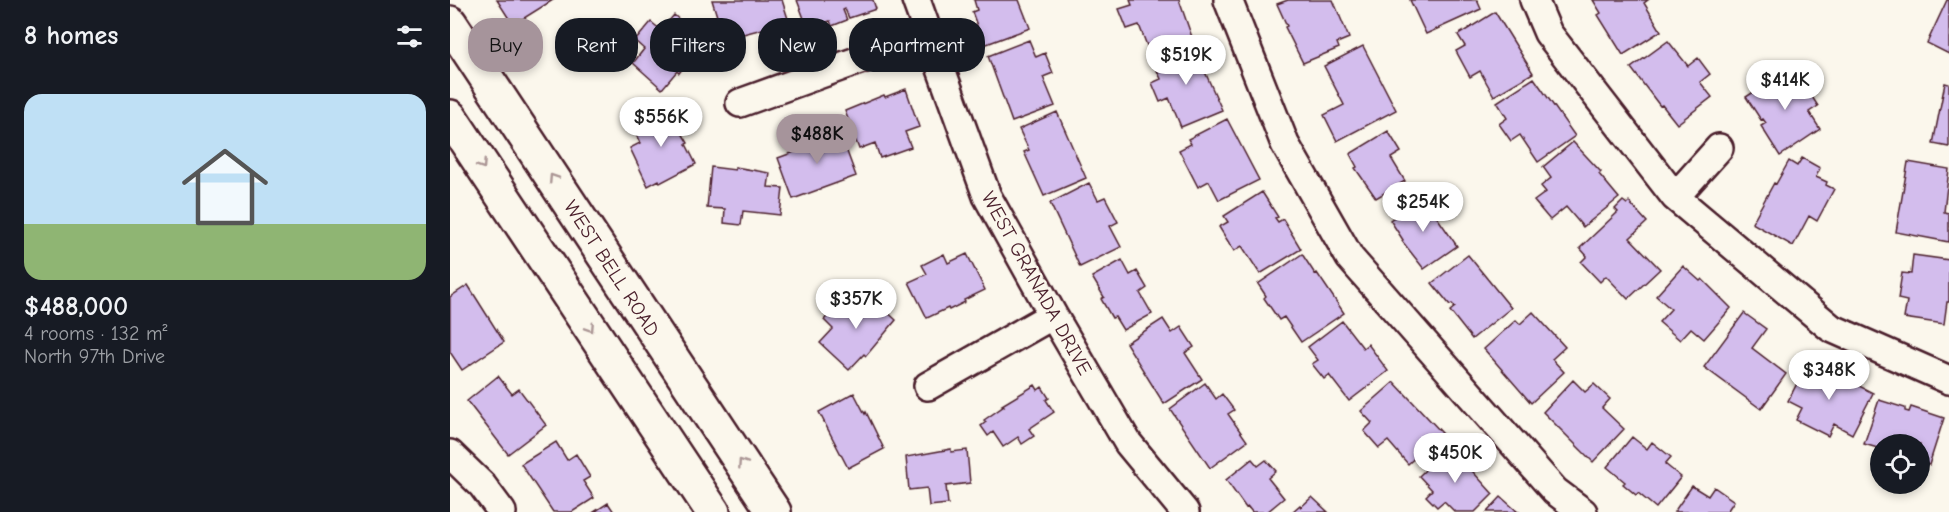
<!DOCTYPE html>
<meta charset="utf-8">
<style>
:root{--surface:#171b24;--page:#242831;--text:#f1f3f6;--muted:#9ea1a6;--line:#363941;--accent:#a6949b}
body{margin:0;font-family:"Comic Neue",sans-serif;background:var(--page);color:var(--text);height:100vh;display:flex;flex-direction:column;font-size:22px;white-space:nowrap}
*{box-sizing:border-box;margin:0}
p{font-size:20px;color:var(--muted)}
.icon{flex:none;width:33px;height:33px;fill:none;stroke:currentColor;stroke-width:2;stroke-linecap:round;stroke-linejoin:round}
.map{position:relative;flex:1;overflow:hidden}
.panel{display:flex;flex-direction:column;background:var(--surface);width:450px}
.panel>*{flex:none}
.top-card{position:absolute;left:18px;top:18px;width:570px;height:54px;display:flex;gap:12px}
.buttons{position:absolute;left:1420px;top:434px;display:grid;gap:12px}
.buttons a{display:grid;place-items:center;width:60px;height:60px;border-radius:50%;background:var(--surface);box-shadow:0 3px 9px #0003;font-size:30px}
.price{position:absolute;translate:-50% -51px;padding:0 14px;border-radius:21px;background:#fff;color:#222;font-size:20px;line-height:39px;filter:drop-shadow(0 2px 3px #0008)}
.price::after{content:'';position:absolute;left:50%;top:36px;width:18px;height:14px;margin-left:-9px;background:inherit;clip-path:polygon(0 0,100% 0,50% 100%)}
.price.active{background:var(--accent);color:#111}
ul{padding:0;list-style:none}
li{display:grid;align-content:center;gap:12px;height:318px;padding:0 24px}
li+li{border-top:2px solid var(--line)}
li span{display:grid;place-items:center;height:186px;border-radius:18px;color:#555}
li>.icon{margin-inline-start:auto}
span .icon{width:108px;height:108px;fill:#fffc;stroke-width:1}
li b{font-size:26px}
h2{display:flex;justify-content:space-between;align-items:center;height:72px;padding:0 24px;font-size:26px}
.pill{padding:0 21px;border-radius:24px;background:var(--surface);box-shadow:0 3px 9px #0003;font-size:21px;line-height:54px}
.pill.active{background:var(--accent);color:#111}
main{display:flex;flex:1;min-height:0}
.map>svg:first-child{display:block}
.building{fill:#d3bded;stroke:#4a1f2b;stroke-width:1.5}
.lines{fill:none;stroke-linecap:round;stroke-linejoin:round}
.street-casing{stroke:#4a1f2b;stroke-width:32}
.primary-casing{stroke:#4a1f2b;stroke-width:38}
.street{stroke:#fbf7ec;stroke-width:27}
.primary{stroke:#fbf7ec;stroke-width:33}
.oneway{stroke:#ab9695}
.labels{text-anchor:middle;stroke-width:4.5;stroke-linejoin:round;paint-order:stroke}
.street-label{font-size:20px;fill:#4a1f2b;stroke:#fbf7ec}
</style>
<main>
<section class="panel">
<h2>8 homes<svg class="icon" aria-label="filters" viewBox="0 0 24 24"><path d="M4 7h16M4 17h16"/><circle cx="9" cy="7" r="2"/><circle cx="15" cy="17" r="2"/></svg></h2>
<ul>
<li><span style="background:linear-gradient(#bfe0f5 70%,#8fb573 0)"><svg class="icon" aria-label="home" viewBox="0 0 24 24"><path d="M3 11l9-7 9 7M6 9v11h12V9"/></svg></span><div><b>$488,000</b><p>4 rooms · 132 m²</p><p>North 97th Drive</p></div></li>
</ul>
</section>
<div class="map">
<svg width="1499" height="512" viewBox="0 0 1499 512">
<rect width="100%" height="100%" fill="#fbf7ec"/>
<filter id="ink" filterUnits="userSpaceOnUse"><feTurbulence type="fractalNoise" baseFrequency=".0167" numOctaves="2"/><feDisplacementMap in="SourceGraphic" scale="12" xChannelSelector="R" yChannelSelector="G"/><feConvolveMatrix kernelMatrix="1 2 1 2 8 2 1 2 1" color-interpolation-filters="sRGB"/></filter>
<g filter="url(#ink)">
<path class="building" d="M47,0H103L63,25Z
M262,0H332L339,22L274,39Z
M347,0H423L426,9L399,18L395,9L393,10L397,20L382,26L380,21L358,29Z
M524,0H569L580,28L534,45L522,12L527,10Z
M680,0H729L743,40L701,56L689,25L677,29L669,9L682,5Z
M838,0H883L899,38L887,43L889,48L853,63L835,27L837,26L827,4Z
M960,0H1027L1031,9L976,34Z
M1143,0H1198L1194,3L1211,31L1173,55L1148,15L1151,13Z
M1497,0H1499V54L1477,43Z
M1045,12L1083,73L1044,96L1030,71L1020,77L1006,51L1015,46L1008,35Z
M224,15L254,41L229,73L227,71L212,89L183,63L194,49L185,41L201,22L211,30Z
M579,40L586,57L595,53L603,73L593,77L605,106L562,122L538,56Z
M1218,41L1238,66L1248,58L1260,74L1250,82L1262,97L1227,124L1212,105L1210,106L1181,68Z
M743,45L772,110L731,127L719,98L710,102L702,83L711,79L703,62Z
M913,46L946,110L887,141L874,115L894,105L874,66Z
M1344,69L1368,106L1359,112L1370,129L1330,156L1311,126L1316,123L1313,119L1311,120L1296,97L1334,72L1335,75Z
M1084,78L1125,136L1088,162L1070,135L1061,141L1049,124L1057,118L1047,102Z
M1495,83L1499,84V147L1483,144Z
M456,89L469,127L455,132L461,147L430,158L425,143L409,149L395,111L434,95L435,97Z
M217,108L238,143L236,144L246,164L210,183L209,180L198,186L180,148L190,143L182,126Z
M607,112L636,178L594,196L574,152L579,150L569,129Z
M777,119L809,180L769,200L759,181L748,187L729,150L741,144L738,139Z
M389,130L406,176L343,199L328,158L358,147L356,142Z
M938,131L951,152L941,158L955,181L926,198L905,168L907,167L900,154Z
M1123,142L1151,172L1149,174L1169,198L1133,227L1116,207L1100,220L1084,201L1096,192L1091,186L1101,178L1093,167Z
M1352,158L1370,168L1366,177L1377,182L1376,185L1384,189L1367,221L1359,216L1343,246L1302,223L1324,183L1326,184L1339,161L1347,166Z
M1458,162L1499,169L1494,212L1499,213V242L1446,232Z
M261,167L285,170V167L320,173L318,187L333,188L330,215L293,211L291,225L274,223L275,209L257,208Z
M639,183L648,200L655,197L668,222L660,226L671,247L630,267L600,203Z
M812,192L828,217L825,218L828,222L833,219L851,249L810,274L792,246L784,251L769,227L778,222L774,216Z
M973,197L1007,246L974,269L952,241L953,240L940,220Z
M1173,201L1177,204L1179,202L1197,222L1180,238L1210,269L1178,299L1156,276L1150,282L1131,262L1137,256L1130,248L1168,212L1165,209Z
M494,254L498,263L517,254L535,290L514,300L515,302L499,310L498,308L477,318L459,282L477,274L472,265Z
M852,254L865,274L867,273L894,313L851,342L834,317L829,320L814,298L816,296L808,284Z
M1018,255L1061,308L1022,339L1000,311L1005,307L1002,304L1000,305L982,283Z
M1463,255L1499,260V302H1497L1494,324L1454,318L1457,301L1448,299L1452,273L1461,274Z
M672,260L680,275L687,271L697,288L690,293L702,314L673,330L665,317L662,318L651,299L654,297L642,277Z
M1233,266L1250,281L1252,279L1281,308L1254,339L1241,328L1230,340L1209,322L1221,309L1206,296Z
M18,285L54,342L12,370L0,352V297Z
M417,293L446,320L416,356L414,354L399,370L370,343L383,329L374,320L391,301L401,310Z
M1083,312L1115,347L1102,359L1114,372L1081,403L1034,349L1066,320L1070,324Z
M1294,313L1316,329L1302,348L1336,374L1311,409L1254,367Z
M713,319L722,333L731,327L744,347L735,353L752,379L714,404L676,343Z
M892,321L913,348L918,344L938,371L899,401L879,375L874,379L862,364L868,360L858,347Z
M1357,364L1378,375L1380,371L1423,393L1402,434L1384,424L1378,436L1346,420L1352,408L1338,401Z
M48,376L62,394L69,389L96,425L58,454L17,401Z
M1123,380L1135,392L1144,384L1160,399L1152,408L1174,429L1143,462L1093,412Z
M944,382L992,433L958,464L938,441L929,448L914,431L922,423L911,411Z
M755,383L766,399L772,394L784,410L778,414L797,441L760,468L720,409Z
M585,385L588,390L592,387L599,398L596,400L604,412L579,429L584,436L572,444L568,437L553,447L543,432L538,436L531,426L536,422L534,420L554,406L552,405Z
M404,393L415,414L416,412L434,449L398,468L369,412Z
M1429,400L1455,408V411L1459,412L1461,407L1494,418L1479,465L1470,462V444H1431V449L1414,444Z
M1182,437L1197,449L1202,442L1221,457L1215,464L1231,477L1206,508L1188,493L1186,495L1173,484L1175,482L1157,467Z
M106,442L117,460L126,454L140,477L133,481L144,498L122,512H103L71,464Z
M998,448L1014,464L1015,463L1043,494L1025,512H1005L994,501L987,507L976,496L982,490L969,476Z
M501,449V452L517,450L520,483L496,486L498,504L479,506L477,488L459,490L456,457Z
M802,459L808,466L816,460L826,471L818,478L834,498L817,512H802L798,507L796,508L776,480Z
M1242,486L1258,496L1264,487L1284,501L1278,510L1280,512H1224Z
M862,497L878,512H842L850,505L851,507Z
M1051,497L1068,512H1070H1037Z
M158,503L164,512H144Z"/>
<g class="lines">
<g class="street-casing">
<path id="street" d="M466,0L537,196L603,315L678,443L735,512
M778,0L835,144L900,258L1105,491L1133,512
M1084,0L1098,33L1225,197L1381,328L1499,380
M290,103L479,35
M1225,197L1269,148
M478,386L603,315
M0,454L32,485L52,512"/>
</g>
<g class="primary-casing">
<path id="primary" d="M0,23L324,512
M0,117L263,512"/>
</g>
<use href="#street" class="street"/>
<use href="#primary" class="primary"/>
</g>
<defs><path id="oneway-chevron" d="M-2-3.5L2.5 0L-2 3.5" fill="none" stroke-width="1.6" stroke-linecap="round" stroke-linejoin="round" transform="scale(1.5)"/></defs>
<g class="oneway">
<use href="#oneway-chevron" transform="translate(32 165) rotate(57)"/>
<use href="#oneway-chevron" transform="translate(103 178) rotate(-123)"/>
<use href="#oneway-chevron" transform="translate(140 328) rotate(57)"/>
<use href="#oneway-chevron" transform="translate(292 463) rotate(-124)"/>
</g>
</g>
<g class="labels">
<g class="street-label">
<text transform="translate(162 268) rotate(57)" y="7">WEST BELL ROAD</text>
<text transform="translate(587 283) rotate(61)" y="7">WEST GRANADA DRIVE</text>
</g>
</g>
</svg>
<div class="buttons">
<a><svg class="icon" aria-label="locate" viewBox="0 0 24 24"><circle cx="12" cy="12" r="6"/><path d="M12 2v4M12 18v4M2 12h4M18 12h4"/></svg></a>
</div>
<b class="price" style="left:736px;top:86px">$519K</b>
<b class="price" style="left:1335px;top:111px">$414K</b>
<b class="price" style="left:211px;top:148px">$556K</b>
<b class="price active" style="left:367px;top:165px">$488K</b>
<b class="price" style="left:973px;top:233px">$254K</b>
<b class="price" style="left:406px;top:330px">$357K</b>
<b class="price" style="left:1379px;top:401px">$348K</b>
<b class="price" style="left:1005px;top:484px">$450K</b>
<div class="top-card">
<a class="pill active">Buy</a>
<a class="pill">Rent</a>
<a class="pill">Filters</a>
<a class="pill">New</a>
<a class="pill">Apartment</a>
</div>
</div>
</main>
